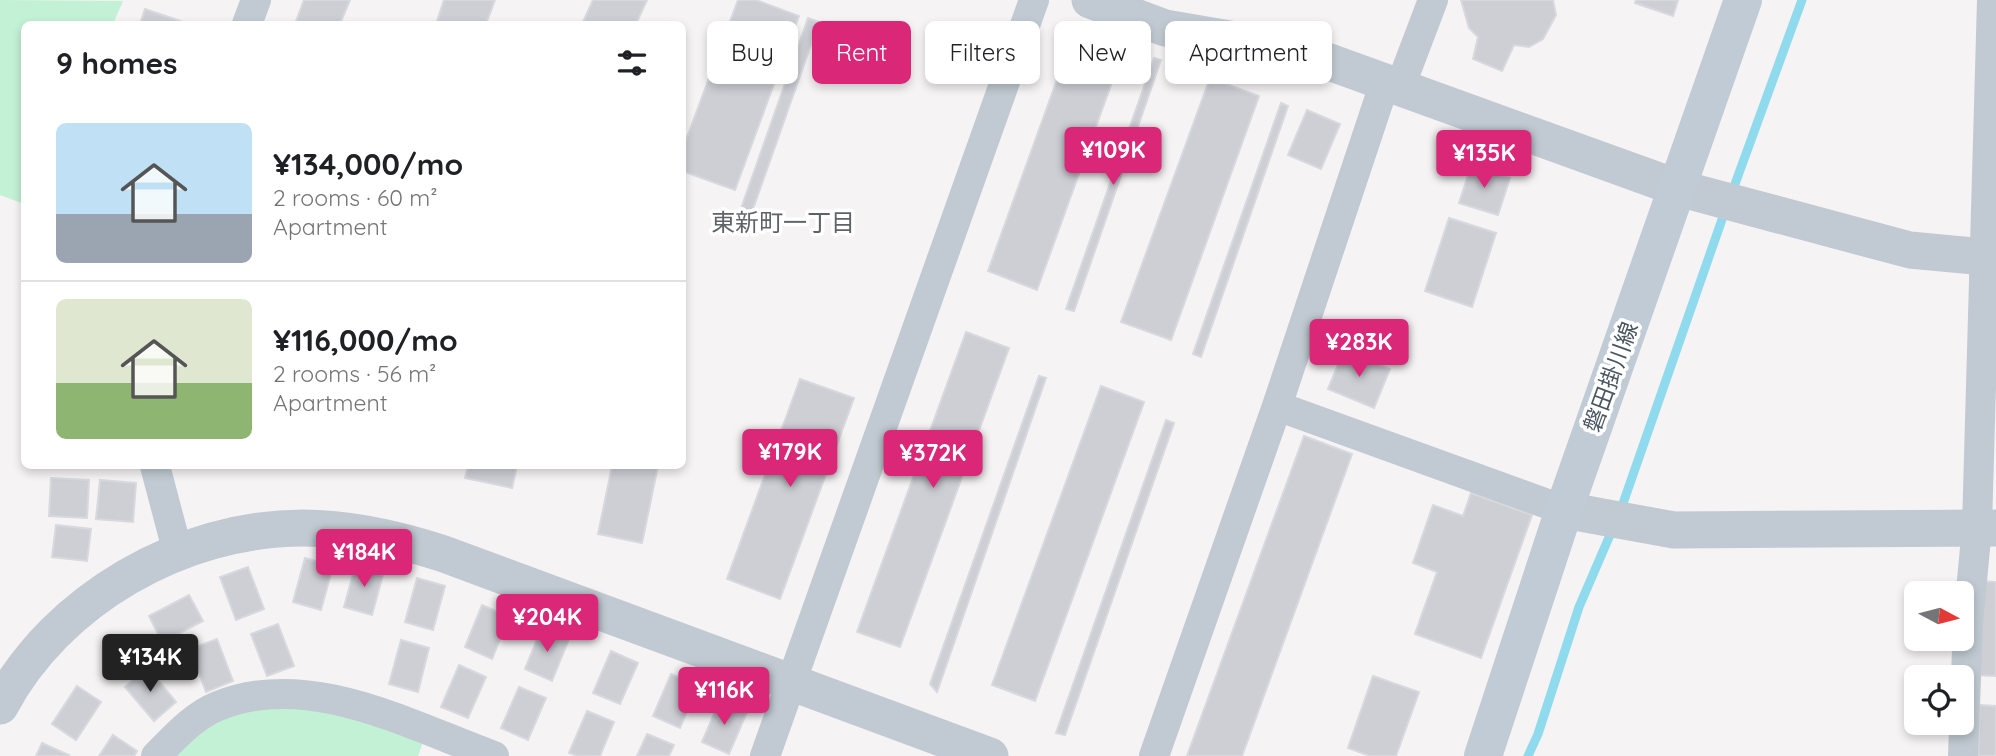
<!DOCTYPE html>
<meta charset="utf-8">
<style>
:root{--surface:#fff;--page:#f6f6f6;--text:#202124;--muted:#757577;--line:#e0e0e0;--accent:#db2777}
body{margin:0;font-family:Quicksand,"Noto Sans JP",sans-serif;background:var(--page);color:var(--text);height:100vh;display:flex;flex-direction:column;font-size:26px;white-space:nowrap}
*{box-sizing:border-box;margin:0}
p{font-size:23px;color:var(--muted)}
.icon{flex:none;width:38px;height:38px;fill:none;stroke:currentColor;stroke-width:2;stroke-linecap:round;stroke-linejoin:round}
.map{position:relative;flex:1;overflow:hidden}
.panel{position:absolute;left:21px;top:21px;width:665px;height:448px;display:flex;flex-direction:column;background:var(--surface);border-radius:10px;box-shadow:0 4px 10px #0003}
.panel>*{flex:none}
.top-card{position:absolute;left:707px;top:21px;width:665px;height:63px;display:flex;gap:14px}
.needle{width:46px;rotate:97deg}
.fabs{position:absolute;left:1904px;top:581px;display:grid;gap:14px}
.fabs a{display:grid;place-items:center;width:70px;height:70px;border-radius:10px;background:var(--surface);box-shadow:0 4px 10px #0003;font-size:35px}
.price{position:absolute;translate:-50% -60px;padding:0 16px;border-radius:7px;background:var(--accent);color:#fff;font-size:23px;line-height:46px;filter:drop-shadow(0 2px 4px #0008)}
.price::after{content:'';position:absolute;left:50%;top:42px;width:21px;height:16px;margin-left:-10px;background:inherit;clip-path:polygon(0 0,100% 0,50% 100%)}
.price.on{background:#222;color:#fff}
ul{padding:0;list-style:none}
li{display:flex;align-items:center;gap:21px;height:175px;padding:0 35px}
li+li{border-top:2px solid var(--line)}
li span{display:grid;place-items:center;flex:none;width:196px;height:140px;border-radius:10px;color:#555}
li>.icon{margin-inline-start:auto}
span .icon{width:84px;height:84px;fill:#fffc;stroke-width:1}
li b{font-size:30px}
h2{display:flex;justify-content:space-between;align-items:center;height:84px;padding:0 35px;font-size:30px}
.tag{padding:0 24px;border-radius:10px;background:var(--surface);box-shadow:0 4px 10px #0003;font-size:24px;line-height:63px}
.tag.on{background:var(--accent);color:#fff}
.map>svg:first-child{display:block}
.green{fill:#c3f1d5}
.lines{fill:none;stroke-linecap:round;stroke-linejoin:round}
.stream{stroke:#90daee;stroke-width:9}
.building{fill:#cdcfd5;stroke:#d7d9de;stroke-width:2}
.minor{stroke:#c1cad2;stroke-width:30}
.tertiary{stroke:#c1cad2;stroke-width:37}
.secondary{stroke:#c1cbd6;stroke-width:38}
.labels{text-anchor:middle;stroke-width:7;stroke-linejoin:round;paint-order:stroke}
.street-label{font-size:23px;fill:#4a5661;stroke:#fff}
.neighbourhood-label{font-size:24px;fill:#5f6368;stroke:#fff}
</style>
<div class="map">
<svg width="1996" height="756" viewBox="0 0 1996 756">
<rect width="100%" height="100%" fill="#f5f3f3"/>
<path class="green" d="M0,0L123,1L113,24H24V204L0,195Z
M294,693L427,731L418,756H156L183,729Z"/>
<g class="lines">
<path class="stream" d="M1731,195L1802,0
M1620,512L1726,208
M1528,756L1538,734L1579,607L1613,528"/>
</g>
<path class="building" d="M304,0H350L340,24H295Z
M444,0H495L486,24H436Z
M593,0H647L636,24H582Z
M738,0H756L799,16L735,190L682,171V151Z
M1461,0H1553L1556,15L1543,39L1529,47L1514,45L1502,71L1473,59L1478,37L1469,28Z
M1636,0H1678L1673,16L1635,3Z
M145,9L189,24H140Z
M808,18L819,22L747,226L736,223Z
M1076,27L1125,46L1037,290L988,271Z
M1154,58L1161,60L1074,311L1066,309Z
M1210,78L1259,96L1171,340L1121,322Z
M1281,103L1288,106L1201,357L1193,354Z
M1307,110L1340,124L1321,169L1288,155Z
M1471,166L1510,178L1498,215L1459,203Z
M1449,218L1496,233L1472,307L1425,291Z
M966,332L1009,348L900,647L857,632Z
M1344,350L1390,369L1374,408L1328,389Z
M1039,376L1046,378L937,692L930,684Z
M800,379L854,398L780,599L727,579Z
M1101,386L1144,402L1035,701L992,685Z
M1166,420L1174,423L1065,735L1056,733Z
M1304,436L1352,454L1242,756H1187Z
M468,466H517L512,488L465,478Z
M612,466H658L642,543L598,534Z
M51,478L89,480L87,518L49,516Z
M100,480L136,483L133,522L96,519Z
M1471,493L1532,515L1481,658L1415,634L1437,572L1413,563L1433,505L1463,516Z
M56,525L91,529L87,561L52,557Z
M305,558L333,566L321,610L293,602Z
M356,563L384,571L372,615L344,607Z
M248,567L264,609L236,620L220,577Z
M417,578L445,586L433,630L405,622Z
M1979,581L1996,582V676L1974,675Z
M189,595L203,621L162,642L149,616Z
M482,605L509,617L492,659L465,647Z
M278,624L294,666L267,676L251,634Z
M542,627L569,639L552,681L525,669Z
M217,639L233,681L206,692L190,649Z
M401,640L429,648L418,692L389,684Z
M611,651L638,663L620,704L593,693Z
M459,665L486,677L468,718L441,707Z
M147,667L176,702L154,721L125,687Z
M671,674L698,686L680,728L653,716Z
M1373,676L1419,692L1396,756H1370L1348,748Z
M77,686L101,702L76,740L52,724Z
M519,687L546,698L528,740L501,728Z
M720,700L747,712L729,754L702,742Z
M1980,705L1996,706V756H1978Z
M587,711L614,722L600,756H578L569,753Z
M647,734L674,745L669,756H637Z
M113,735L137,751L134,756H99Z
M42,743L69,755L68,756H36Z"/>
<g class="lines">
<path class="minor" d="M247,24L256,0
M1400,87L1433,0
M1277,406L1564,510
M155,466L178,553
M156,756C174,738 193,716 218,706C308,669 409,725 494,756
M765,756L1034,0
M1154,756L1277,406L1385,82
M1963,756L1968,623L1977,527L1992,0"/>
<path class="tertiary" d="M1090,0L1165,28L1299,51L1678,188L1910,250L1996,258
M1564,510L1674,530L1996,528
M0,706C57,599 182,528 303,528C352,528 398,539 444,554L990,756"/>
<path class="secondary" d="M1483,756L1564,510L1743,0"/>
</g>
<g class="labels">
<g class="street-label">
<text transform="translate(1611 377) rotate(-70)" y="8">磐田掛川線</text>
</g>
<g class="neighbourhood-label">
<text x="783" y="231">東新町一丁目</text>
</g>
</g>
</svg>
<div class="fabs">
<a><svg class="needle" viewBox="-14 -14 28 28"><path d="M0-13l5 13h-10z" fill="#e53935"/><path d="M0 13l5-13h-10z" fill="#757577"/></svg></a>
<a><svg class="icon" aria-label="locate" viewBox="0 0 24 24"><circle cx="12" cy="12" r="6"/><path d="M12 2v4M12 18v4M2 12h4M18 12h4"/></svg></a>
</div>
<b class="price" style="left:1113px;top:187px">¥109K</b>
<b class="price" style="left:1484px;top:190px">¥135K</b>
<b class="price" style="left:1359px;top:379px">¥283K</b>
<b class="price" style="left:790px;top:489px">¥179K</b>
<b class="price" style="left:933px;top:490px">¥372K</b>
<b class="price" style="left:364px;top:589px">¥184K</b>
<b class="price" style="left:547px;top:654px">¥204K</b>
<b class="price on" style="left:150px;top:694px">¥134K</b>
<b class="price" style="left:724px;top:727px">¥116K</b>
<div class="top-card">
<a class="tag">Buy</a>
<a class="tag on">Rent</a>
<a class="tag">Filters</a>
<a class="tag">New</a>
<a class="tag">Apartment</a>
</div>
<section class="panel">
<h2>9 homes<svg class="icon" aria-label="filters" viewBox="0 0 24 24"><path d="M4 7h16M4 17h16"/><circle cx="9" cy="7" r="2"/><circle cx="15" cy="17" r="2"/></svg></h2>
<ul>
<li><span style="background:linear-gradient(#bfe0f5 65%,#9aa5b1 0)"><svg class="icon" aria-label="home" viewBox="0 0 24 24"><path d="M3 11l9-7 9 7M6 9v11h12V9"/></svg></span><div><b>¥134,000/mo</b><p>2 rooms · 60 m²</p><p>Apartment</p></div></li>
<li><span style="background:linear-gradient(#dfe7d0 60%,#8fb573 0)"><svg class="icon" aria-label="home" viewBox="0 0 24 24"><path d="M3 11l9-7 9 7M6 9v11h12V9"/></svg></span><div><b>¥116,000/mo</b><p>2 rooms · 56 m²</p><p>Apartment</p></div></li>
</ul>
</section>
</div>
